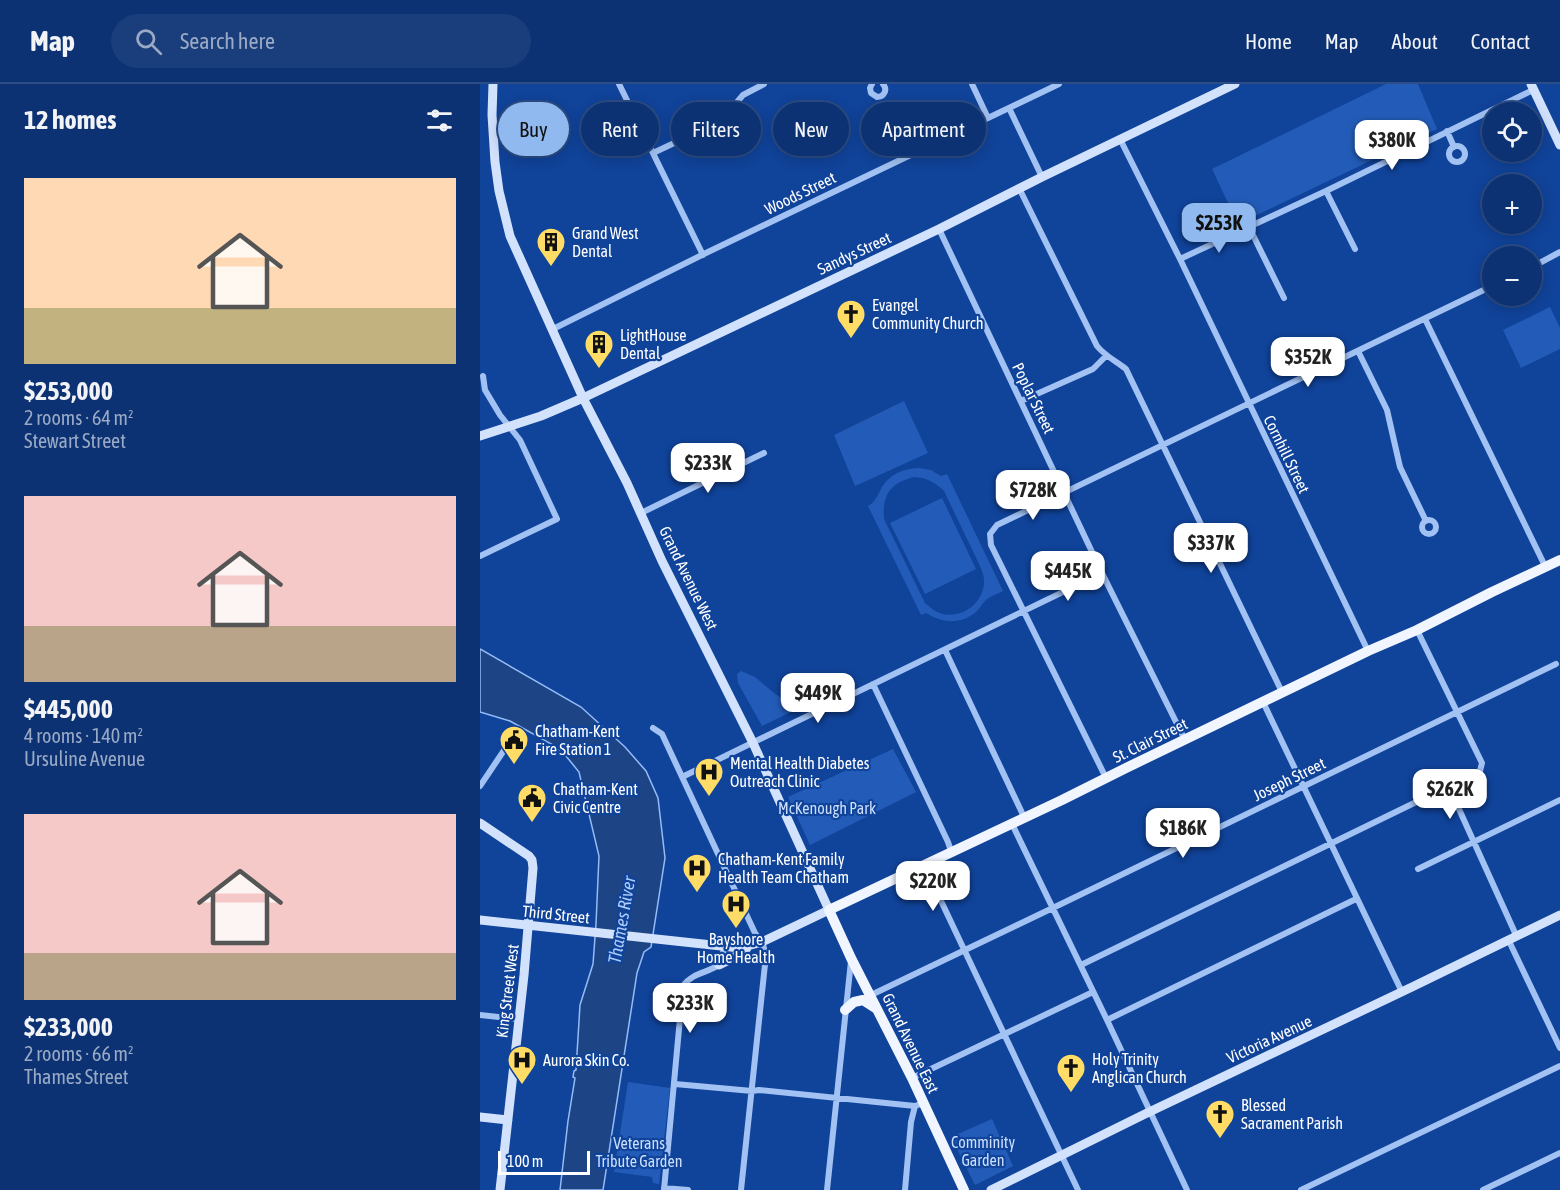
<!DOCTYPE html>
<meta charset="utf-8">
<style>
:root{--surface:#0c3274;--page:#1a3e7c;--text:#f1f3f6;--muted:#9aaac5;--line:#2c4d86;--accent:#90b9f0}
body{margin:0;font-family:"Asap Condensed",sans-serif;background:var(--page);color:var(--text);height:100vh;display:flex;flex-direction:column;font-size:22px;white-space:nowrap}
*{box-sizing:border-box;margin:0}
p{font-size:20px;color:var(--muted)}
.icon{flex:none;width:33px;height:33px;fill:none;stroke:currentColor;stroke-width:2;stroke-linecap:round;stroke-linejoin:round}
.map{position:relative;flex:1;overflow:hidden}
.side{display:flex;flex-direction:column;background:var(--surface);width:480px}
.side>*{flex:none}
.guide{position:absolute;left:18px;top:18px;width:570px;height:54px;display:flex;gap:12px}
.buttons{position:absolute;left:1002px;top:18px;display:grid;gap:12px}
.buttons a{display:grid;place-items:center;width:60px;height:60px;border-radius:50%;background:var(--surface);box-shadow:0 3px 15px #0003,0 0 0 2px var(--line);font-size:30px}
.scale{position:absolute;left:18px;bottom:15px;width:92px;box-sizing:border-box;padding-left:6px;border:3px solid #fff;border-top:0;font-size:16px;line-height:21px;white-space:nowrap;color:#fff;-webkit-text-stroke:4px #10439a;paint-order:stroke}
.price{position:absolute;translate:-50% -51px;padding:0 14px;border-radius:12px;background:#fff;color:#222;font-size:20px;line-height:39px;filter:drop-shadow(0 2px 3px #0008)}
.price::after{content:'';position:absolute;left:50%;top:36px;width:18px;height:14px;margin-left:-9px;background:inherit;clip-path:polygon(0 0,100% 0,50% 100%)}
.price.selected{background:var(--accent);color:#111}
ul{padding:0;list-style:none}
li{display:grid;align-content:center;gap:12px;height:318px;padding:0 24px}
li span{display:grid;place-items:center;height:186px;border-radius:0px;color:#555}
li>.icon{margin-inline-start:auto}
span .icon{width:108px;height:108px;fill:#fffc;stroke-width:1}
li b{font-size:26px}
h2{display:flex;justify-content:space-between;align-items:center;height:72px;padding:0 24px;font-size:26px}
.pill{padding:0 21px;border-radius:27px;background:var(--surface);box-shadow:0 3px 15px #0003,0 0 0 2px var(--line);font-size:21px;line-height:54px}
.pill.selected{background:var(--accent);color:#111}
header{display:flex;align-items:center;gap:36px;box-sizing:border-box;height:84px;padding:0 30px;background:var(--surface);border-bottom:2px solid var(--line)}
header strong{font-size:28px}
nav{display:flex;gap:33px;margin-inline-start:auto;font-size:21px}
.search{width:420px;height:54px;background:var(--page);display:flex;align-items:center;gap:15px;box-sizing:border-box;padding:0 21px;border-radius:33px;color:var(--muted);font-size:22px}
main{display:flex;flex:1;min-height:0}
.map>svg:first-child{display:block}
.green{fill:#235cb8;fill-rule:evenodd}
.water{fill:#1d4485;stroke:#94bcf8;stroke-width:1.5}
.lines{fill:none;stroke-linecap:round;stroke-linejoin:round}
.street{stroke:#a2c2f4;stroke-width:6}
.secondary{stroke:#d2e2fd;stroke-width:9}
.primary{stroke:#f0f5ff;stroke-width:10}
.labels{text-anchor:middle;stroke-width:4.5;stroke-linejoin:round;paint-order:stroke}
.street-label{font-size:16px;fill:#fff;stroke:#10439a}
.poi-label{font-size:16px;fill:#fff;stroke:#10439a;text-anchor:start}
.park-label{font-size:16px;fill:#cbdffe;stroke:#10439a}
.water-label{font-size:18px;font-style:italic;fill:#afcdfb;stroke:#10439a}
</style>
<header>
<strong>Map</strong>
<div class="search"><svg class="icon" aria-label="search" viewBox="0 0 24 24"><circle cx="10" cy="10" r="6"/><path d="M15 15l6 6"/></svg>Search here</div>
<nav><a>Home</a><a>Map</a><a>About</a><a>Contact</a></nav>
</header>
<main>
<section class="side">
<h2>12 homes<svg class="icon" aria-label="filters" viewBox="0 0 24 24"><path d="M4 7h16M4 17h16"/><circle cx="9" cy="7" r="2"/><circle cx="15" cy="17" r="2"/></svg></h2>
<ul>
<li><span style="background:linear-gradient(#ffd9b3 70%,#c2b280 0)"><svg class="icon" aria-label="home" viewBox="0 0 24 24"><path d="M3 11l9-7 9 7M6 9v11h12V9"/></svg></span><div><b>$253,000</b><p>2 rooms · 64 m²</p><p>Stewart Street</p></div></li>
<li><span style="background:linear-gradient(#f6c9c9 70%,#b9a48a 0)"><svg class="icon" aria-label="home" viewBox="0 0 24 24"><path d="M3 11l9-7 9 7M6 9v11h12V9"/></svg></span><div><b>$445,000</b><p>4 rooms · 140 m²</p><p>Ursuline Avenue</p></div></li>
<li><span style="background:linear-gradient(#f6c9c9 75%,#b9a48a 0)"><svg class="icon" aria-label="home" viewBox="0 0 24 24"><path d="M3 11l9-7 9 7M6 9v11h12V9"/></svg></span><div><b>$233,000</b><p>2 rooms · 66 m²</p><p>Thames Street</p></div></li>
</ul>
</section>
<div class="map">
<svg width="1080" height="1106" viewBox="0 0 1080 1106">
<rect width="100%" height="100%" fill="#10439a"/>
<path class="green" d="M906,0H938L957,45L758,140L732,85Z
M1070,223L1080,244V265L1041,284L1023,246Z
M424,317L448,369L375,402L354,351Z
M439,384L451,386L461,392L467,390L523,507C517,510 510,512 505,517C502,520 500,524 496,528C480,541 462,539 446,529L441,531L388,422C395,418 396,414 400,407C408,391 421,385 439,384ZM434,393C447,394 455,398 464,407L500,482C502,487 504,492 504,496C505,520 479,538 457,528C453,526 449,522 445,519L404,435C402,411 410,399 434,393Z
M462,414L496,485L445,510L410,439Z
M261,587L275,593L294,609L315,623L328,618L341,606L344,612L282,642L258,599L257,590Z
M413,665L436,708L330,761L308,713Z
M148,998L190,1004L179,1100L173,1099L172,1093L134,1088Z
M512,1035L533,1082L495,1101L471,1053Z"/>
<path class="water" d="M0,565L101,623L145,663L166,687L178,714L185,774L171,863L164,868L157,889L123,1106H80L88,1037L95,994L93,993L94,987L96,986L100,921L113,880L116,840L119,772L99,688L86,672L75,662L30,637L0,628Z"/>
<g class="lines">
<path class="street" d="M139,0L223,171
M392,0L390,4L391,9L397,13C404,13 408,6 403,0
M492,0L508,34
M529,24L562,93
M967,47L974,63
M640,55L700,175L888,567
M969 70a8 8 0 1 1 16 0a8 8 0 1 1-16 0Z
M173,69L241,37L263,11L284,0
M539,104L617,262C625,272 636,277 646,285L802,608
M846,107L875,165
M769,143L804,214
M459,145L622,489L705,656
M700,175L846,107L1053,6
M1052,183L1080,168
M945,235L1065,482
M73,245L228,168L579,0
M878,267L907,326L920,383L946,437
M541,317L613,285L626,272
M161,429L284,369
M942 443a7 7 0 1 1 14 0a7 7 0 1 1-14 0Z
M0,472L77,435L40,356L20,331L5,306L3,292
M465,566L544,733
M393,600L468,758L471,767
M783,618L922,908
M173,644L182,650L275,849L282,858L286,871L261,1106
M202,693L622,489
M626,694L511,461L510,450L517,441L1012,202
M0,702L31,656
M969,703L1036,851
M532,740L627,936L707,1106
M444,781L598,1106
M938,785L1080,716
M1028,855L1080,964
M601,881L1000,687L1002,679L937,546
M391,911L579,821L1076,580
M0,931L38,935
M627,936L876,815
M432,994L613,908
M195,1000L272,1007L279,1006L435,1022L443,1019
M184,1104L208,1106
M184,1106L203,902C213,887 235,888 241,878C243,874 243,867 244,863
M347,1106L371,877
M425,1106L431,1038L435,1022
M821,1106L1080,982
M1003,1106L1080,1069"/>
<path class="secondary" d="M1051,0L1080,61
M0,352L61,332L103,314L459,145L562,93L755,0
M0,739L49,772L52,776L53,784L44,891L20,1106
M0,836L260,864L282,858L349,826L273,659L182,477L147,399L103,314L30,152L19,107L15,78L12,31L13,0
M239,881L253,874L267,864
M0,1033L28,1036
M511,1106L665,1030L932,903L1080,831"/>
<path class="primary" d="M365,926L374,918L383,916L397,925
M484,1106L432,994L371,874L349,826L582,716L646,684L888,567L937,546L1012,508L1080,476"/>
</g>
<defs>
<g id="building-pin" transform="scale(1.5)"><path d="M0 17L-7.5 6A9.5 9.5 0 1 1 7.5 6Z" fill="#ffdc66" stroke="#10439a"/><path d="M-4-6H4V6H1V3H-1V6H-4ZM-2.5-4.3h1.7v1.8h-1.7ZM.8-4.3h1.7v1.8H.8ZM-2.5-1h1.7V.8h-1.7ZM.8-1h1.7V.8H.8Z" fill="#111"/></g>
<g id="church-pin" transform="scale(1.5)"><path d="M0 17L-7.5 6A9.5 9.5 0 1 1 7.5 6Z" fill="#ffdc66" stroke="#10439a"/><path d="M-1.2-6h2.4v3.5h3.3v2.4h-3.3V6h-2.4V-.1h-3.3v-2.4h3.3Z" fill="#111"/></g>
<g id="civic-pin" transform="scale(1.5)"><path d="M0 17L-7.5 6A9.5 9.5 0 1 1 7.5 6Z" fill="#ffdc66" stroke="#10439a"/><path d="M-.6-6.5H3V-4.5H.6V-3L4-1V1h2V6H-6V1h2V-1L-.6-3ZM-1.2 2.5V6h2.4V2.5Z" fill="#111"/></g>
<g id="hospital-pin" transform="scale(1.5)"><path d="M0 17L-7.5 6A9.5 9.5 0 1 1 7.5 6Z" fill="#ffdc66" stroke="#10439a"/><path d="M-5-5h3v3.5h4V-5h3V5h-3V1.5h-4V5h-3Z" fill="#111"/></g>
</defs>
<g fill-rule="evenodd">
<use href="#building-pin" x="71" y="158"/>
<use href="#church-pin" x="371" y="230"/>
<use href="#building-pin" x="119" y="260"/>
<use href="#civic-pin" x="34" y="656"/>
<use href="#hospital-pin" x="229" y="688"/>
<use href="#civic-pin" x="52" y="714"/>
<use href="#hospital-pin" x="217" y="784"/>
<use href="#hospital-pin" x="256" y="820"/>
<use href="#hospital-pin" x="42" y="976"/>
<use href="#church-pin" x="591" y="984"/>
<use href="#church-pin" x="740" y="1030"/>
</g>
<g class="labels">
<g class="street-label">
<text transform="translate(320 109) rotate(-26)" y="6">Woods Street</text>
<text transform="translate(374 169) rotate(-25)" y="6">Sandys Street</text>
<text transform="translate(554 314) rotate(64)" y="6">Poplar Street</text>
<text transform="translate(807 370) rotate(64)" y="6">Cornhill Street</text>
<text transform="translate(209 494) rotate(64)" y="6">Grand Avenue West</text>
<text transform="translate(670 656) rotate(-26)" y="6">St. Clair Street</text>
<text transform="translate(809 695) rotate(-26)" y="6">Joseph Street</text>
<text transform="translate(76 830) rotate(6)" y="6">Third Street</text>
<text transform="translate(27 907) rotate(-83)" y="6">King Street West</text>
<text transform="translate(789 955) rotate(-25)" y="6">Victoria Avenue</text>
<text transform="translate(431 959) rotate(64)" y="6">Grand Avenue East</text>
</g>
<g class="poi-label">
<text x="92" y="155">Grand West<tspan x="92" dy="18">Dental</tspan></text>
<text x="392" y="227">Evangel<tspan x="392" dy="18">Community Church</tspan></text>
<text x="140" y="257">LightHouse<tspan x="140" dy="18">Dental</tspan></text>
<text x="55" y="653">Chatham-Kent<tspan x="55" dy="18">Fire Station 1</tspan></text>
<text x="250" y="685">Mental Health Diabetes<tspan x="250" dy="18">Outreach Clinic</tspan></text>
<text x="73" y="711">Chatham-Kent<tspan x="73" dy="18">Civic Centre</tspan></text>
<text x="238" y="781">Chatham-Kent Family<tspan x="238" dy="18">Health Team Chatham</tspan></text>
<text x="256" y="861" text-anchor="middle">Bayshore<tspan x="256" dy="18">Home Health</tspan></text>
<text x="612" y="981">Holy Trinity<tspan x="612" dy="18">Anglican Church</tspan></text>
<text x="63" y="982">Aurora Skin Co.</text>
<text x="761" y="1027">Blessed<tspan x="761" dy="18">Sacrament Parish</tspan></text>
</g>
<g class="park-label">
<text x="347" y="730">McKenough Park</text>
<text x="503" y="1064">Comminity<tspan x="503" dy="18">Garden</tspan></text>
<text x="159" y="1065">Veterans<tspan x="159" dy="18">Tribute Garden</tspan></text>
</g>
<g class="water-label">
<text transform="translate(142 836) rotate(-80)" y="6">Thames River</text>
</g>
</g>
</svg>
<div class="buttons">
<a><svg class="icon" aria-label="locate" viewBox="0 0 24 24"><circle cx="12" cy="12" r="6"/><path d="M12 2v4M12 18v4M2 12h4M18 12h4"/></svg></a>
<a>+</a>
<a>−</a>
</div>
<div class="scale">100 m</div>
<b class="price" style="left:912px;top:87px">$380K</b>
<b class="price selected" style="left:739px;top:170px">$253K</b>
<b class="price" style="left:828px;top:304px">$352K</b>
<b class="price" style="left:228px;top:410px">$233K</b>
<b class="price" style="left:553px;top:437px">$728K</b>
<b class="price" style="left:731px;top:490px">$337K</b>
<b class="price" style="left:588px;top:518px">$445K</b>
<b class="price" style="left:338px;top:640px">$449K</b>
<b class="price" style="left:970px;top:736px">$262K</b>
<b class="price" style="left:703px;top:775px">$186K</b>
<b class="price" style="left:453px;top:828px">$220K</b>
<b class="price" style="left:210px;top:950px">$233K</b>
<div class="guide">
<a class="pill selected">Buy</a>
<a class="pill">Rent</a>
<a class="pill">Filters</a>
<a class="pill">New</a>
<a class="pill">Apartment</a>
</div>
</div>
</main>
